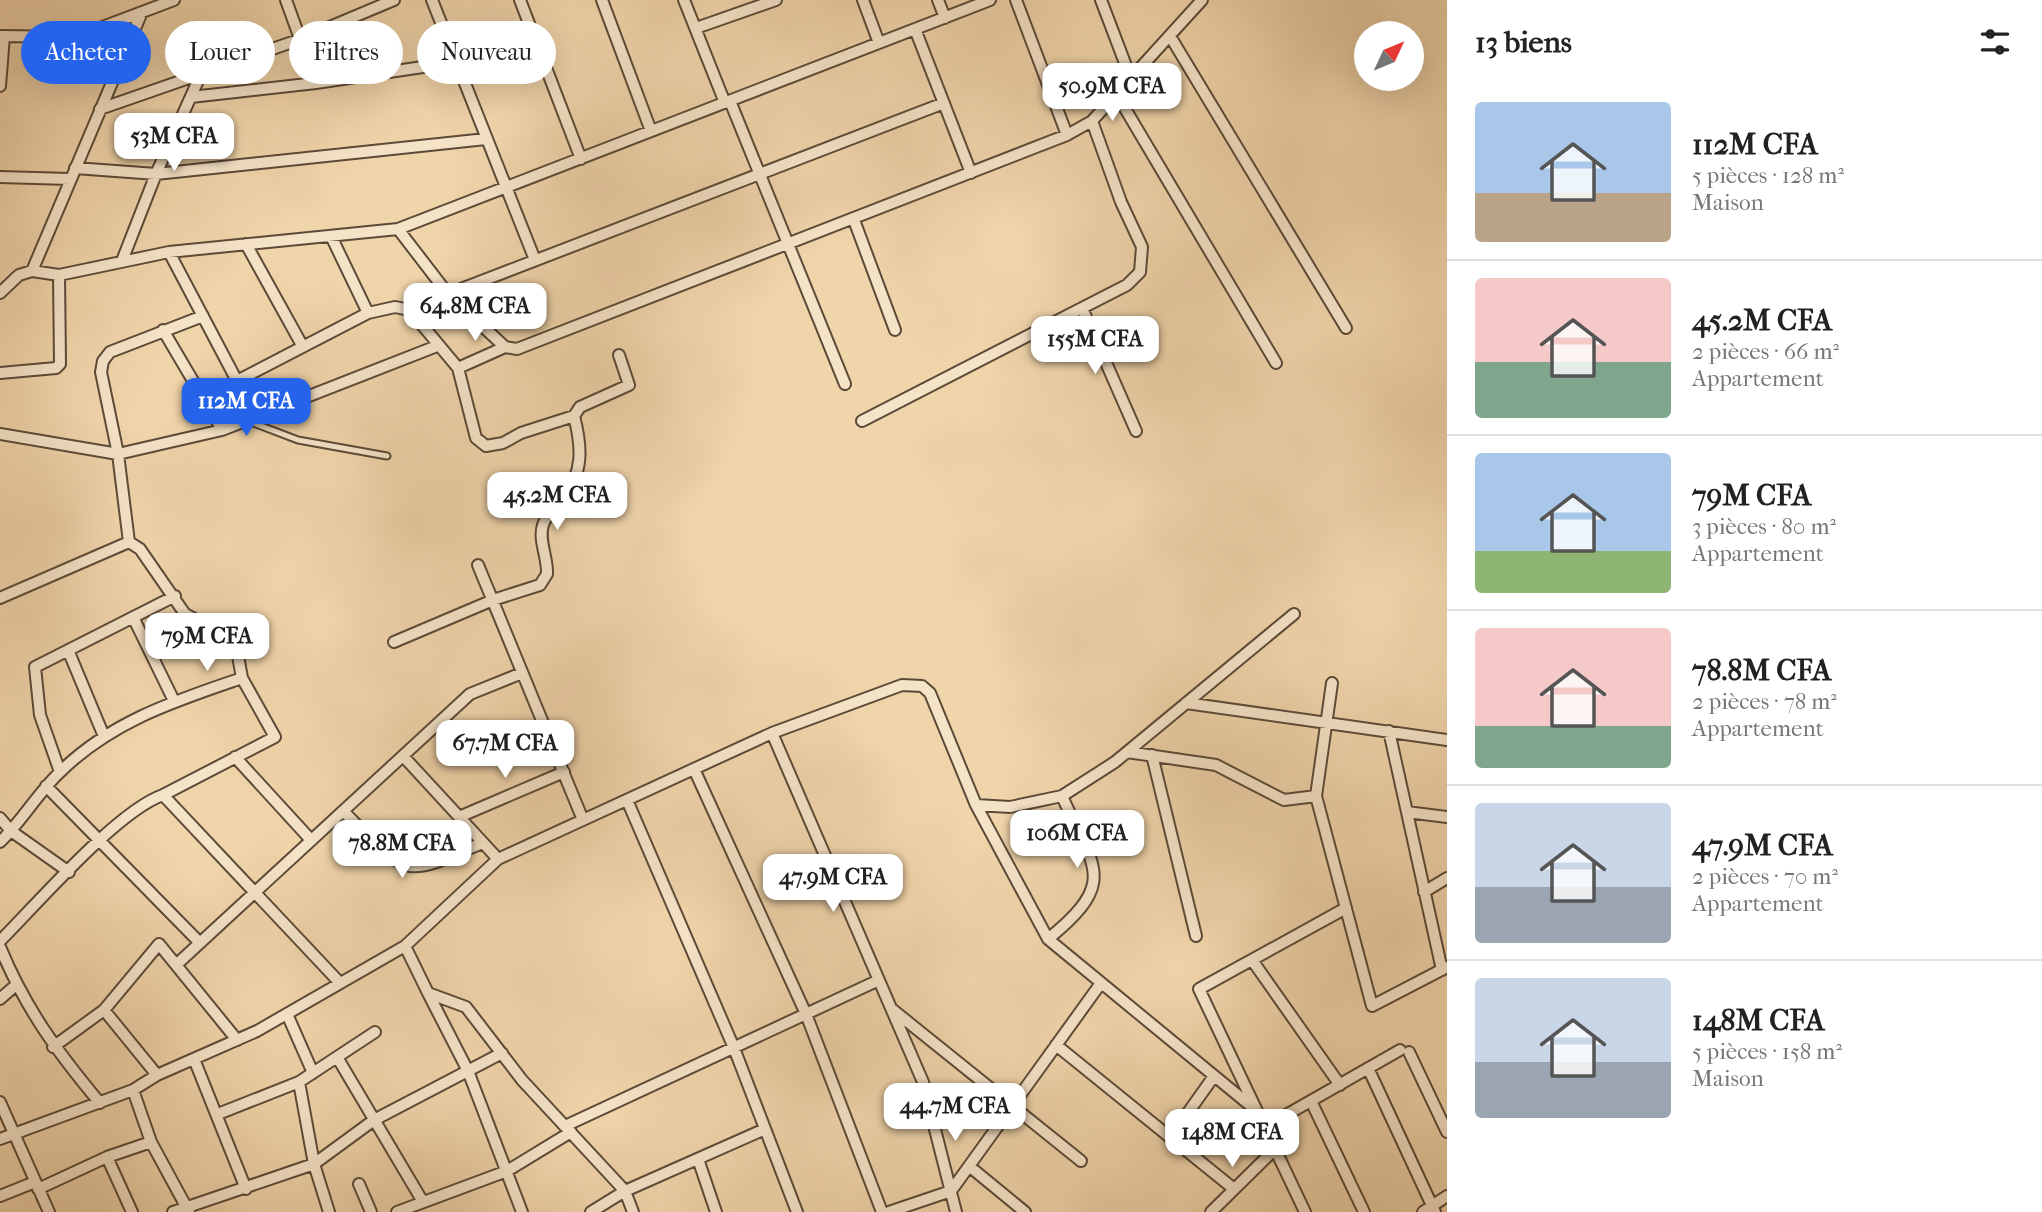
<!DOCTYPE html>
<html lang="fr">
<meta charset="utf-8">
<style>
:root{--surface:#fff;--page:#f2f2f2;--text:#222;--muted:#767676;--line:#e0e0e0;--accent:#2563eb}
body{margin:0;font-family:"IM FELL French Canon",serif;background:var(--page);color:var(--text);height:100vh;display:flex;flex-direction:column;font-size:26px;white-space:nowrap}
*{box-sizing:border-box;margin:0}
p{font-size:23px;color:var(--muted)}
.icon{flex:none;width:38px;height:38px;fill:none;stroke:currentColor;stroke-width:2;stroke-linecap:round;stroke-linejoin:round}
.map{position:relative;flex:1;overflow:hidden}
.side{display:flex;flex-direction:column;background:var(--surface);width:595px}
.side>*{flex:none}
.guide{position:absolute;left:21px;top:21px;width:665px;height:63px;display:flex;gap:14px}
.needle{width:46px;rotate:46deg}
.controls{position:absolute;left:1354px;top:21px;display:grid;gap:14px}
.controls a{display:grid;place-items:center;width:70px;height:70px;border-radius:50%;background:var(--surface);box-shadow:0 7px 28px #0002;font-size:35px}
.price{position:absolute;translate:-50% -60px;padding:0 16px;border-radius:14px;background:#fff;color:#222;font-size:23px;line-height:46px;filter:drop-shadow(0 2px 4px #0008)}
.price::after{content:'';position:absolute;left:50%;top:42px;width:21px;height:16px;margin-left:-10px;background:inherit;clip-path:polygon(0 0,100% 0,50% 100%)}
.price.on{background:var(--accent);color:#fff}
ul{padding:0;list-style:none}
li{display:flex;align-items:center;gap:21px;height:175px;padding:0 28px}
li+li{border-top:2px solid var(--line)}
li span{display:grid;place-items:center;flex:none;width:196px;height:140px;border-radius:7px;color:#555}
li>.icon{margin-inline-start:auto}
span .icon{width:84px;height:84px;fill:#fffc;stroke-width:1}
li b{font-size:30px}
h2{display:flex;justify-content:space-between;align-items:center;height:84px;padding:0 28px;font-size:30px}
.chip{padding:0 24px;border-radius:32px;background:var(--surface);box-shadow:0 7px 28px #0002;font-size:24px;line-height:63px}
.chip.on{background:var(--accent);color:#fff}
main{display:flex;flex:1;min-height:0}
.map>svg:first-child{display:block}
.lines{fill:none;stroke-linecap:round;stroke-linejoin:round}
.service-casing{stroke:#5c4a38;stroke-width:9}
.minor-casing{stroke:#5c4a38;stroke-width:14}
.service{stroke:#f5e3c8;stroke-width:5}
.minor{stroke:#f5e3c8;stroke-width:10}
</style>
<main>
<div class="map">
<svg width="1447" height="1212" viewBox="0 0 1447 1212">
<rect width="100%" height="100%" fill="#f0d4aa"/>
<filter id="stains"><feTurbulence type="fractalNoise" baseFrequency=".00286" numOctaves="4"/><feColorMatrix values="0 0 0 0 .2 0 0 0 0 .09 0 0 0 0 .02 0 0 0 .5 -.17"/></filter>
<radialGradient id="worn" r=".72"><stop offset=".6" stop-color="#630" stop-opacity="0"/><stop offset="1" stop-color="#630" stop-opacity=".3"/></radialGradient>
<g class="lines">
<g class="service-casing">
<path id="service" d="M248,421L298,440L387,456"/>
</g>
<g class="minor-casing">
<path id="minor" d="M286,0L316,83
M432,0L535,260
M520,0L581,159
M602,0L651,131
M684,0L725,103
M863,0L879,43
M938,0L945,18
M1016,0L1067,135
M1101,0L1131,79
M696,28L776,0
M915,29L971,173
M0,36L76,37L174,0
M1170,36L1346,328
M0,86L4,36
M1117,95L1276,363
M191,97L316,83L456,62
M730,101L845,384
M100,109L301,39L394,0
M75,168L156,174L486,139
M0,177L70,179
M854,220L895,330
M398,229L448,294L505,347L517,349L1067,135L1092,121L1202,0
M331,236L368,313
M246,244L303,347
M169,252L237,381L260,416
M122,261L156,174L201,74
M32,271L142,12
M0,293L19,275L32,271L59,275L169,252L398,229L990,0
M448,294L944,103
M1082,308L1136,431
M163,330L222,430
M458,368L505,347
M0,373L56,368L60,364L59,275
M237,381L368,313L395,307L405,309L413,314L458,368L476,438L486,446L503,443L521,433L574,416
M862,421L1127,285L1140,272L1142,247L1121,202L1092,121
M0,434L118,454L222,430L437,346
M129,542L118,454L101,372L103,361L110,352L203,316
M478,565L583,820
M0,598L129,542L140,549L185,614L216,631L238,656L242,678
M133,617L174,701
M394,642L493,600L540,585L547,574C548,558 538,540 543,525C546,515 555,507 562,499C584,473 582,447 574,416L580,407L629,385L619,355
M68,650L103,734
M1332,683L1316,796L1372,1006L1447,967
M1186,703L1447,740
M1389,731L1442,970
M772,733L923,1082L956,1212
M1127,752L1216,765L1284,800L1316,796
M1152,755L1196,936
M403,756L498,859
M235,757L311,840
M694,769L806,1014L882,1212
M60,772L40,715L35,667L175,596
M46,786L200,943
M627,800L734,1048L797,1212
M976,805L1010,807L1062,796L1115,762L1294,614
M343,811C359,826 389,863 410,866C432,869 462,850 483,843
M1407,812L1447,817
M459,817L564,772
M0,818L11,831L69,872
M0,842C22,821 37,794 59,773C111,721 175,701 242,678L275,737L163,795
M1424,892L1447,878
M1048,939C1119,881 1094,869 1062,796
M0,941C37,904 117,811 163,795L340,983
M405,946L428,993L466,1007L522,1080L625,1191L633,1212
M0,947C25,1008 58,1053 100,1103
M1252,960L1340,1085
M176,965L470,694L522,673
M428,993L468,1071L522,1212
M0,999L16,985
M104,1010L157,1075
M893,1010L1081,1161
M287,1014L313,1073
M1056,1045L1234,1189
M53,1047L104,1010L159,944L237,1040
M1409,1052L1447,1132
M337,1057L423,1202
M194,1059L246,1189
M1368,1068L1435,1212
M299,1082L314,1164L329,1212
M133,1090L151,1142L189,1212
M1311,1101L1364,1212
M0,1102L49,1212
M218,1114L299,1082L375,1032
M565,1126L879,980
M1265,1127L1400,1050
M1170,1138L1214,1076
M0,1139L133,1090L157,1075L257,1031L405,946L498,859L772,733L902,685L922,686L930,693L976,805L1048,939L1257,1111
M107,1157L132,1212
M698,1159L716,1212
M969,1166L1025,1212
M359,1184L371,1212
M38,1189L107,1157L151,1142
M0,1196L35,1182
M173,1212L314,1164L374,1120L502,1053
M397,1212L507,1171L571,1132
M591,1212L625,1191L765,1129
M889,1212L951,1191L1101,983
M1211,1212L1275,1149
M1305,1212L1199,989L1346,908
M1423,1212L1447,1196"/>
</g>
<use href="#service" class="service"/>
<use href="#minor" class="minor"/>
</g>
<rect width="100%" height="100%" filter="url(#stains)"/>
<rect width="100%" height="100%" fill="url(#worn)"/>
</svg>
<div class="controls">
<a><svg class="needle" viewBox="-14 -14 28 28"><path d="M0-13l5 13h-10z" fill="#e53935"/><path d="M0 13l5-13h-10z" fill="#767676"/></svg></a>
</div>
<b class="price" style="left:1112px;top:123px">50.9M CFA</b>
<b class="price" style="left:174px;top:173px">53M CFA</b>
<b class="price" style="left:475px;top:343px">64.8M CFA</b>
<b class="price" style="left:1095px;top:376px">155M CFA</b>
<b class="price on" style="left:246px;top:438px">112M CFA</b>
<b class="price" style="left:557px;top:532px">45.2M CFA</b>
<b class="price" style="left:207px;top:673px">79M CFA</b>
<b class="price" style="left:505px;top:780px">67.7M CFA</b>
<b class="price" style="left:1077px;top:870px">106M CFA</b>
<b class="price" style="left:402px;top:880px">78.8M CFA</b>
<b class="price" style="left:833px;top:914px">47.9M CFA</b>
<b class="price" style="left:955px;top:1143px">44.7M CFA</b>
<b class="price" style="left:1232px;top:1169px">148M CFA</b>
<div class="guide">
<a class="chip on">Acheter</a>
<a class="chip">Louer</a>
<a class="chip">Filtres</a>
<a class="chip">Nouveau</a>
</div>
</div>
<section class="side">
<h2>13 biens<svg class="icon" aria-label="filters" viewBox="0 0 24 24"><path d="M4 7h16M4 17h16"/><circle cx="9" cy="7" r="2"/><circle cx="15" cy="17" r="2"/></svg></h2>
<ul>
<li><span style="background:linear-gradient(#a9c7e8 65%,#b9a48a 0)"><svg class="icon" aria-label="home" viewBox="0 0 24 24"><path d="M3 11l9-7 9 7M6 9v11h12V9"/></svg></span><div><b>112M CFA</b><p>5 pièces · 128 m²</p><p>Maison</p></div></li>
<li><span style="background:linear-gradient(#f6c9c9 60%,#7fa58c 0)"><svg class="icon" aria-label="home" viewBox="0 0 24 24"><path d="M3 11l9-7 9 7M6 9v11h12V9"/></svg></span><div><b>45.2M CFA</b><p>2 pièces · 66 m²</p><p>Appartement</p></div></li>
<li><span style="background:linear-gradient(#a9c7e8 70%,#8fb573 0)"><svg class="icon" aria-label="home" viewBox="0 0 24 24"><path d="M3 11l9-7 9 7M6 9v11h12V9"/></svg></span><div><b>79M CFA</b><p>3 pièces · 80 m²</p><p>Appartement</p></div></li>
<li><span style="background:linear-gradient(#f6c9c9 70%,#7fa58c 0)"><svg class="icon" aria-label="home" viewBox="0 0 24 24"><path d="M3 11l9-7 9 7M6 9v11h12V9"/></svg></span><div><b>78.8M CFA</b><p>2 pièces · 78 m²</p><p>Appartement</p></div></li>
<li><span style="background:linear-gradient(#c9d6e8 60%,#9aa5b1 0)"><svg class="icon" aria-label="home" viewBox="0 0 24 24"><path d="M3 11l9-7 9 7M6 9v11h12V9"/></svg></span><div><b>47.9M CFA</b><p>2 pièces · 70 m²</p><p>Appartement</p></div></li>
<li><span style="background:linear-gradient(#c9d6e8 60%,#9aa5b1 0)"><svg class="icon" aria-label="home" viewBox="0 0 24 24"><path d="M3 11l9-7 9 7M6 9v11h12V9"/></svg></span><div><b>148M CFA</b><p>5 pièces · 158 m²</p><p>Maison</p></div></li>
</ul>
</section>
</main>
